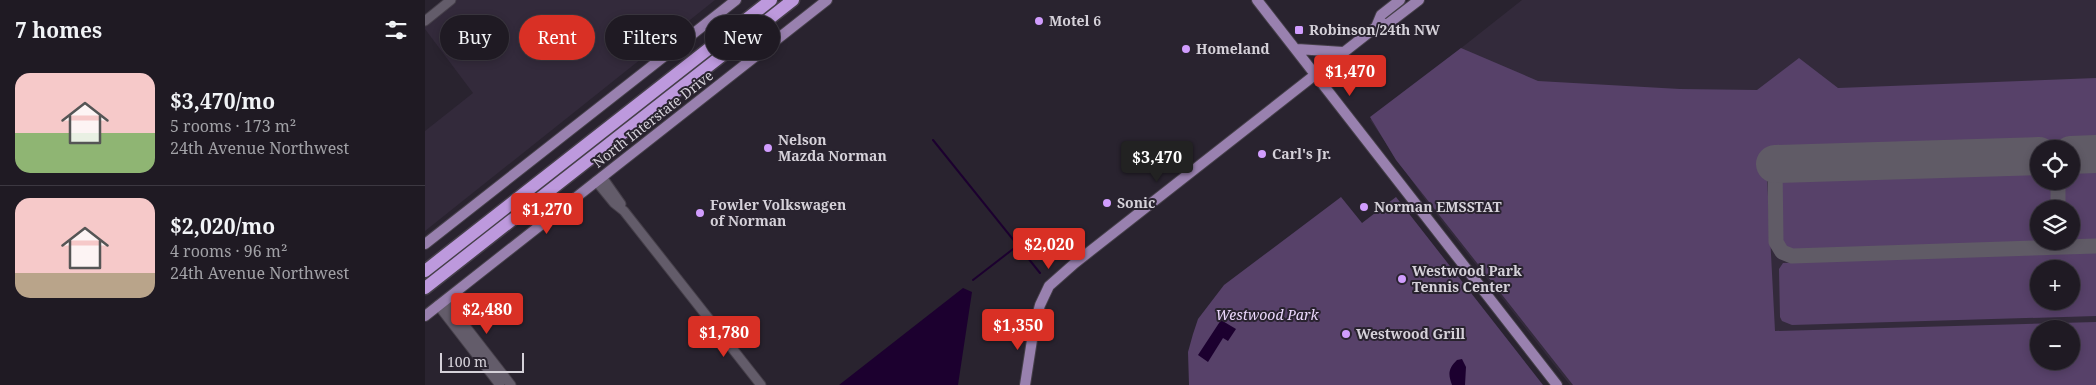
<!DOCTYPE html>
<meta charset="utf-8">
<style>
:root{--surface:#1f1a23;--page:#2c2730;--text:#f1f3f6;--muted:#a1a1a6;--line:#3c3841;--accent:#d93025}
body{margin:0;font-family:"Noto Serif",serif;background:var(--page);color:var(--text);height:100vh;display:flex;flex-direction:column;font-size:19px;white-space:nowrap}
*{box-sizing:border-box;margin:0}
p{font-size:16px;color:var(--muted)}
.icon{flex:none;width:28px;height:28px;fill:none;stroke:currentColor;stroke-width:2;stroke-linecap:round;stroke-linejoin:round}
.map{position:relative;flex:1;overflow:hidden}
.drawer{display:flex;flex-direction:column;background:var(--surface);width:425px}
.drawer>*{flex:none}
.banner{position:absolute;left:15px;top:15px;width:475px;height:45px;display:flex;gap:10px}
.controls{position:absolute;left:1605px;top:140px;display:grid;gap:10px}
.controls a{display:grid;place-items:center;width:50px;height:50px;border-radius:50%;background:var(--surface);box-shadow:0 2px 8px #0003,0 0 0 1px var(--line);font-size:25px}
.scale{position:absolute;left:15px;bottom:12px;width:84px;box-sizing:border-box;padding-left:5px;border:2px solid #d5d1d9;border-top:0;font-size:14px;line-height:18px;white-space:nowrap;color:#d5d1d9;-webkit-text-stroke:4px #29232f;paint-order:stroke}
.price{position:absolute;translate:-50% -42px;padding:0 11px;border-radius:5px;background:var(--accent);color:#fff;font-size:16px;line-height:32px;filter:drop-shadow(0 1px 2px #0008)}
.price::after{content:'';position:absolute;left:50%;top:30px;width:15px;height:11px;margin-left:-8px;background:inherit;clip-path:polygon(0 0,100% 0,50% 100%)}
.price.on{background:#222;color:#fff}
ul{padding:0;list-style:none}
li{display:flex;align-items:center;gap:15px;height:125px;padding:0 15px}
li+li{border-top:1px solid var(--line)}
li span{display:grid;place-items:center;flex:none;width:140px;height:100px;border-radius:15px;color:#555}
li>.icon{margin-inline-start:auto}
span .icon{width:60px;height:60px;fill:#fffc;stroke-width:1}
li b{font-size:21px}
h2{display:flex;justify-content:space-between;align-items:center;height:60px;padding:0 15px;font-size:21px}
.pill{padding:0 18px;border-radius:22px;background:var(--surface);box-shadow:0 2px 8px #0003,0 0 0 1px var(--line);font-size:18px;line-height:45px}
.pill.on{background:var(--accent);color:#fff}
main{display:flex;flex:1;min-height:0}
.map>svg:first-child{display:block}
.built{fill:#332a3b;fill-rule:evenodd}
.green{fill:#574169;fill-rule:evenodd}
.water{fill:#1c002f}
.lines{fill:none;stroke-linecap:round;stroke-linejoin:round}
.stream{stroke:#1c002f;stroke-width:2}
.taxiway{stroke:#605b66;stroke-width:15}
.runway{stroke:#605b66;stroke-width:38}
.minor-casing{stroke:#453f49;stroke-width:11}
.major-casing{stroke:#453f49;stroke-width:12}
.highway-casing{stroke:#453f49;stroke-width:15}
.minor{stroke:#635c6a;stroke-width:9}
.major{stroke:#9981af;stroke-width:10}
.highway{stroke:#bd99dd;stroke-width:12}
.poi-dot{fill:#d19dfe;stroke:#29232f;stroke-width:2}
.labels{text-anchor:middle;stroke-width:4;stroke-linejoin:round;paint-order:stroke}
.poi-label{font-size:14px;font-weight:bold;fill:#d5d1d9;stroke:#29232f;text-anchor:start}
.street-label{font-size:14px;fill:#d5d1d9;stroke:#29232f}
.park-label{font-size:14px;font-style:italic;fill:#ebd8fc;stroke:#29232f}
</style>
<main>
<section class="drawer">
<h2>7 homes<svg class="icon" aria-label="filters" viewBox="0 0 24 24"><path d="M4 7h16M4 17h16"/><circle cx="9" cy="7" r="2"/><circle cx="15" cy="17" r="2"/></svg></h2>
<ul>
<li><span style="background:linear-gradient(#f6c9c9 60%,#8fb573 0)"><svg class="icon" aria-label="home" viewBox="0 0 24 24"><path d="M3 11l9-7 9 7M6 9v11h12V9"/></svg></span><div><b>$3,470/mo</b><p>5 rooms · 173 m²</p><p>24th Avenue Northwest</p></div></li>
<li><span style="background:linear-gradient(#f6c9c9 75%,#b9a48a 0)"><svg class="icon" aria-label="home" viewBox="0 0 24 24"><path d="M3 11l9-7 9 7M6 9v11h12V9"/></svg></span><div><b>$2,020/mo</b><p>4 rooms · 96 m²</p><p>24th Avenue Northwest</p></div></li>
</ul>
</section>
<div class="map">
<svg width="1671" height="385" viewBox="0 0 1671 385">
<rect width="100%" height="100%" fill="#29232f"/>
<path class="built" d="M31,0H290L0,231V131L48,93L0,29V25Z
M1097,0H1671V385H1145L1001,201L945,120ZM1614,149H1646V181H1614ZM1614,209H1646V241H1614ZM1614,269H1646V301H1614ZM1614,329H1646V361H1614Z"/>
<path class="green" d="M1036,48L1113,81L1255,89L1332,90L1374,58L1413,88L1671,78V141L1337,152L1339,177H1342L1350,331L1671,322V385H1148L971,160L945,117ZM1614,329H1646V361H1614Z
M1650,167H1671V241H1653L1646,239V209H1638L1637,183L1646,181V169Z
M1612,169L1614,181H1627L1628,184V209H1614V241L1619,242L1368,251L1360,248L1356,242L1354,188L1357,182L1365,176Z
M916,197L937,223L971,197L1118,385H764L763,352L768,334L773,319L799,285Z
M1671,251V316L1367,325L1357,321L1355,317L1354,269L1358,263ZM1614,269H1646V301H1614Z"/>
<path class="water" d="M538,288L547,292L533,385H414Z
M796,320L811,329L803,341L798,338L783,362L773,355Z
M1037,359L1041,367L1040,385H1027C1023,374 1023,369 1032,360Z"/>
<g class="lines">
<path class="stream" d="M508,140L615,273
M548,280L592,246"/>
<path class="taxiway" d="M1350,164L1351,242L1357,252L1367,256L1671,246
M1633,181V209"/>
<path class="runway" d="M1646,155L1671,154
M1350,164L1614,156"/>
<g class="minor-casing">
<path id="minor" d="M0,21L26,0
M177,177L196,204
M171,181L189,203L199,211L336,385
M20,300L86,385
M13,305L75,385"/>
</g>
<g class="major-casing">
<path id="major" d="M832,0L1132,385
M951,27L956,15L975,0
M872,49L918,52
M0,244L311,0
M0,316L402,0
M600,385L609,327L615,305L624,286L650,263L951,27L964,23L994,0"/>
</g>
<g class="highway-casing">
<path id="highway" d="M0,271L346,0
M0,288L368,0"/>
</g>
<use href="#minor" class="minor"/>
<use href="#major" class="major"/>
<use href="#highway" class="highway"/>
</g>
<g class="poi-dot">
<circle cx="614" cy="21" r="5"/>
<rect x="869" y="25" width="10" height="10" rx="2.5"/>
<circle cx="761" cy="49" r="5"/>
<circle cx="343" cy="148" r="5"/>
<circle cx="837" cy="154" r="5"/>
<circle cx="682" cy="203" r="5"/>
<circle cx="939" cy="207" r="5"/>
<circle cx="275" cy="213" r="5"/>
<circle cx="977" cy="279" r="5"/>
<circle cx="921" cy="334" r="5"/>
</g>
<g class="labels">
<g class="poi-label">
<text x="624" y="26">Motel 6</text>
<text x="884" y="35">Robinson/24th NW</text>
<text x="771" y="54">Homeland</text>
<text x="353" y="145">Nelson<tspan x="353" dy="16">Mazda Norman</tspan></text>
<text x="847" y="159">Carl's Jr.</text>
<text x="692" y="208">Sonic</text>
<text x="285" y="210">Fowler Volkswagen<tspan x="285" dy="16">of Norman</tspan></text>
<text x="949" y="212">Norman EMSSTAT</text>
<text x="987" y="276">Westwood Park<tspan x="987" dy="16">Tennis Center</tspan></text>
<text x="931" y="339">Westwood Grill</text>
</g>
<g class="street-label">
<text transform="translate(228 119) rotate(-38)" y="5">North Interstate Drive</text>
</g>
<g class="park-label">
<text x="842" y="320">Westwood Park</text>
</g>
</g>
</svg>
<div class="controls">
<a><svg class="icon" aria-label="locate" viewBox="0 0 24 24"><circle cx="12" cy="12" r="6"/><path d="M12 2v4M12 18v4M2 12h4M18 12h4"/></svg></a>
<a><svg class="icon" aria-label="layers" viewBox="0 0 24 24"><path d="M12 4l9 5-9 5-9-5zM3 14l9 5 9-5"/></svg></a>
<a>+</a>
<a>−</a>
</div>
<div class="scale">100 m</div>
<b class="price" style="left:925px;top:97px">$1,470</b>
<b class="price on" style="left:732px;top:183px">$3,470</b>
<b class="price" style="left:122px;top:235px">$1,270</b>
<b class="price" style="left:624px;top:270px">$2,020</b>
<b class="price" style="left:62px;top:335px">$2,480</b>
<b class="price" style="left:593px;top:351px">$1,350</b>
<b class="price" style="left:299px;top:358px">$1,780</b>
<div class="banner">
<a class="pill">Buy</a>
<a class="pill on">Rent</a>
<a class="pill">Filters</a>
<a class="pill">New</a>
</div>
</div>
</main>
